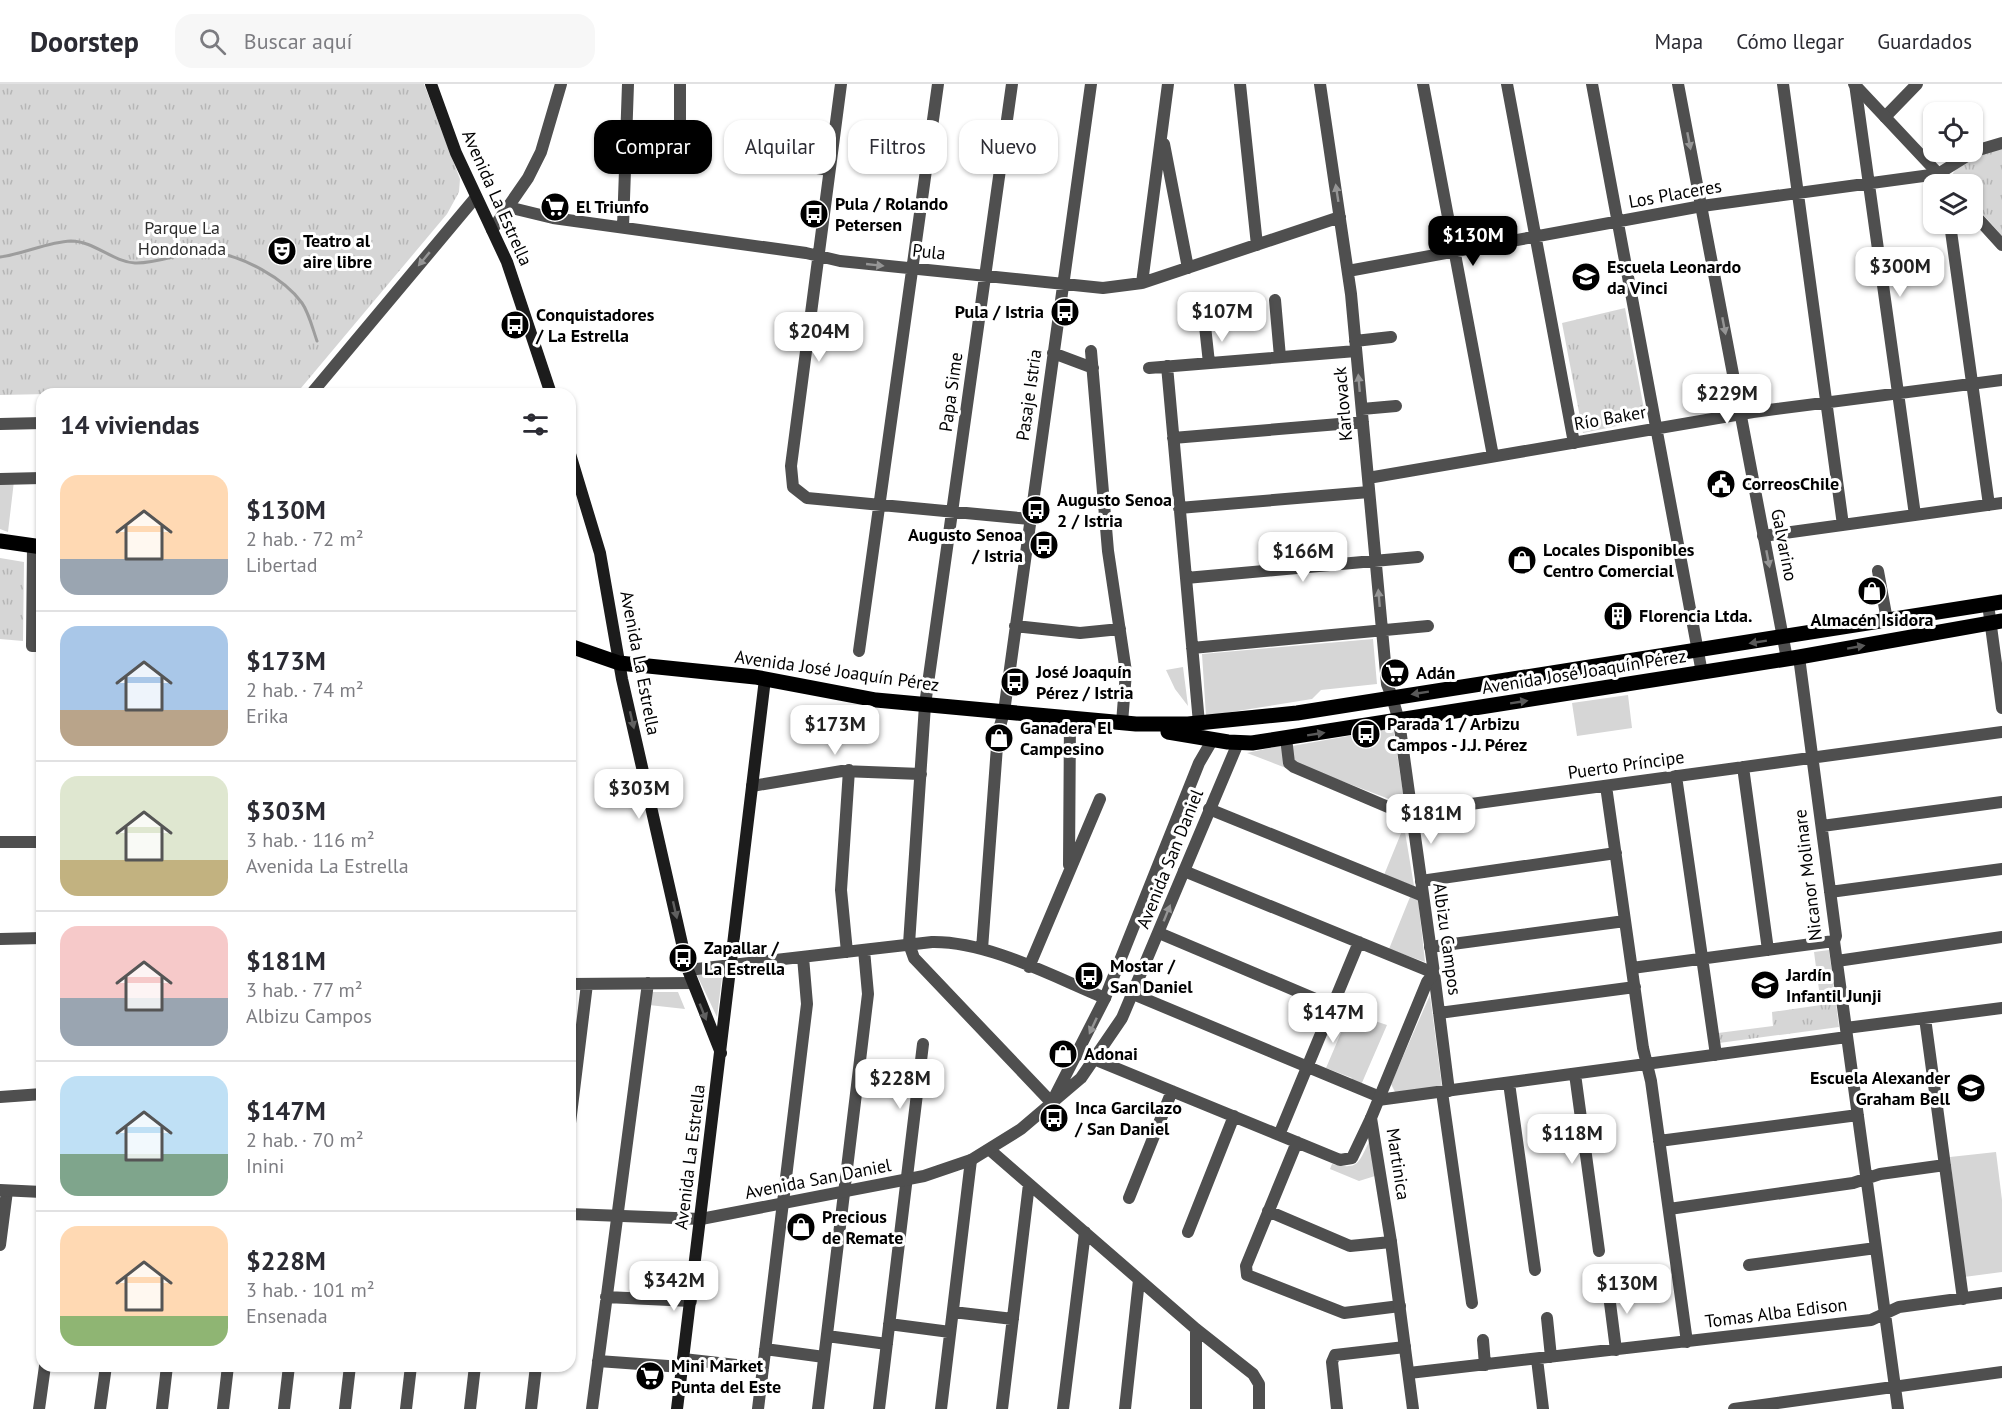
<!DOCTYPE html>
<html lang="es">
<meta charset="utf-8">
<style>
:root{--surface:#fff;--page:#f7f7f7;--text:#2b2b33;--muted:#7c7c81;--line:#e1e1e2;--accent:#000}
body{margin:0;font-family:"PT Sans",sans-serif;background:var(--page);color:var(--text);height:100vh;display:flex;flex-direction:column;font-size:22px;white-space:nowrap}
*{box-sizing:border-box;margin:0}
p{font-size:20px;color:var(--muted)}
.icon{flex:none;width:33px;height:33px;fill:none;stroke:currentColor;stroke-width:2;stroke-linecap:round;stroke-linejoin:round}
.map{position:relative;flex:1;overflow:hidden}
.sheet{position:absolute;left:36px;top:304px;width:540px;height:984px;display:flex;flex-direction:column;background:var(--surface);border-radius:18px;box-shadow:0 2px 4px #0004}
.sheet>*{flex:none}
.top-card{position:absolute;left:594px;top:36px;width:570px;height:54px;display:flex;gap:12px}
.fabs{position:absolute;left:1923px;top:18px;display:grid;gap:12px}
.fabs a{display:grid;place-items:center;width:60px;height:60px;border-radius:12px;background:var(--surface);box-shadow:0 2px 4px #0004;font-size:30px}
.price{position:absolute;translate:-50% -51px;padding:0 14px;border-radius:12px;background:#fff;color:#222;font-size:20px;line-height:39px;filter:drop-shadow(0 2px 3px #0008)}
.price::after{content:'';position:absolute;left:50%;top:36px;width:18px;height:14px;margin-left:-9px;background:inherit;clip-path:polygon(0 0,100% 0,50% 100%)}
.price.on{background:var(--accent);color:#fff}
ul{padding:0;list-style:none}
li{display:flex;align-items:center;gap:18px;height:150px;padding:0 24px}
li+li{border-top:2px solid var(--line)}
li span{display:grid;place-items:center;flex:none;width:168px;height:120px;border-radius:18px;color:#555}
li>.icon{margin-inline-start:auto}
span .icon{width:72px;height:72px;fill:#fffc;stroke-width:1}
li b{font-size:26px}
h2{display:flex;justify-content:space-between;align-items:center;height:72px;padding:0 24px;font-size:26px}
.tag{padding:0 21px;border-radius:18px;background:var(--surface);box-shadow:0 2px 4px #0004;font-size:21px;line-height:54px}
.tag.on{background:var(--accent);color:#fff}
header{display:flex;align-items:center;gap:36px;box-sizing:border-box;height:84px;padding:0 30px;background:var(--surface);border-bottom:2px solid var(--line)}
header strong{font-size:28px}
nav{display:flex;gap:33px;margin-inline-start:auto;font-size:21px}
.search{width:420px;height:54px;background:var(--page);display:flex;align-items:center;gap:15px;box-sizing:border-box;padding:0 21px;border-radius:18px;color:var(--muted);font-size:22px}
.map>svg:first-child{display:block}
.grass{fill:#d6d6d6}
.park{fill:url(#park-tufts)}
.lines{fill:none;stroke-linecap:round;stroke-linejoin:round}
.stream{stroke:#9d9d9d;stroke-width:3}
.minor{stroke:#4f4f4f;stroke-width:12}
.tertiary{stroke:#4f4f4f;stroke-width:12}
.secondary{stroke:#1c1c1c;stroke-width:12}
.primary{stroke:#000;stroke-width:15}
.oneway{fill:#959595}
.oneway2{fill:#595959}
.oneway3{fill:#606060}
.labels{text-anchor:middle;stroke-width:6;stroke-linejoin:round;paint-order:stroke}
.street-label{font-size:18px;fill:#000;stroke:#fff}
.poi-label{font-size:18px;font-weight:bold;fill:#000;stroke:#fff;text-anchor:start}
.park-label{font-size:18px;fill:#2d2d2d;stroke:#fff}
</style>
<header>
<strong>Doorstep</strong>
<div class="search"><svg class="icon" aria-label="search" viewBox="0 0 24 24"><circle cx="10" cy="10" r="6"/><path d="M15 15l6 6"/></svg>Buscar aquí</div>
<nav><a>Mapa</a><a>Cómo llegar</a><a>Guardados</a></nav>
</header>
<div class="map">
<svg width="2002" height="1325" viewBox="0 0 2002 1325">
<defs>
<pattern id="park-tufts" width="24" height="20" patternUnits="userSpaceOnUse" patternTransform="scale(1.5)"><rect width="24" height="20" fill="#d6d6d6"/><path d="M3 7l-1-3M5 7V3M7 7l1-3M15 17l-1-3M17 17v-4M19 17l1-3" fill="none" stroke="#b6b6b6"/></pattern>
</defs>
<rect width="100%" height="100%" fill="#fff"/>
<path class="grass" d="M0,397H14L8,448L0,445Z
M1373,555L1377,600L1321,606L1312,615L1206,632L1202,570Z
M1183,583L1188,622L1175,605L1166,586Z
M1628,611L1632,644L1577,652L1572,619Z
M1393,644L1405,721L1294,679L1292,662Z
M1283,661L1286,684L1247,669Z
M1404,742L1414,802L1384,791Z
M1410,813L1418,815L1425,878L1389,865Z
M723,885L717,933L696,889Z
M651,908H678L685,925L649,921Z
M1430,911L1442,1003L1395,1008L1391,1000Z
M1346,937L1371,947L1375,937L1387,941L1361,1001L1351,997L1352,994L1326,984Z
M1369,1058L1375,1092L1359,1097L1330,1085L1332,1080C1358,1086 1358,1080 1369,1058Z
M1996,1068L2002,1116V1188L1964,1193L1950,1073Z"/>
<path class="park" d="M0,0H424L460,95L459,108L447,130L296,310H162L146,308L0,311Z
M2002,64V152L1973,119L1972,100H1955L1950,95C1958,75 1983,70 2002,64Z
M1625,224L1646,336L1583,349L1562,239Z
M0,474L24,478L23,557L0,555Z
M1829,866L1839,943L1719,959L1718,949L1773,942L1772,928L1821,921L1814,868Z"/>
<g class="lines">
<path class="stream" d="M0,173C24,170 47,158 71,157C94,157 113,178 135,179C161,180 186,165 212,168C243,172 284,194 302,219C309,229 313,246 317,257"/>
<path class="minor" d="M841,0L791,382L793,403L807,414L1030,435
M1012,0L925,621L909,860L914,874L1051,1018
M1240,0L1257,161
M1320,0L1351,210L1387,600L1392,613
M1423,0L1493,372
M1507,0L1574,359
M1592,0L1702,589
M1783,0L1843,441
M1855,0L1915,431
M1885,33L1917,0
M1164,60L1188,184
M680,67V0
M752,73L829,86
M508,123L553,134L806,169L840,177L1103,204L1142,199L1340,133
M1950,140L1989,421
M623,143L628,0
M1348,187L1702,122L1938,90L1975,67L2002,59
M1142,199L1168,0
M1275,216L1280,273
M1205,242L1209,279
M1355,257L1391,253
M1091,267L1108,467L1126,588L1122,639
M1053,269L1093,284
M1167,282L1199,639
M1149,284L1356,267
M1362,325L1396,322
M0,340L42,339
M1173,354L1363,338
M1368,394L1753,328L2002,296
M0,395L42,394
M1179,424L1369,408
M1763,452L2002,419
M33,462L32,562H42
M1878,487L1887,536
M1186,494L1418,473
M1988,520L2002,624
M1015,542L1080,549L1120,545
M1192,564L1428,542
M859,567L938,0
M1799,573L1836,852L1834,857L1898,1325
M1286,654L1289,679L1294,683L1388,723L1412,728L2002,648
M1743,683L1768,866
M1676,692L1716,971
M752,702L842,687L921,690
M1606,702L1643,964L1651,997L1687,1258
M1209,725L1423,812
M1822,742L2002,718
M0,758H42
M1069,781L1070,634
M1184,787L1434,889L1449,1007
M1421,797L1616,769
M1830,808L2002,785
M1159,849L1332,922
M0,855L42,854
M1430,863L1625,837
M982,865L998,649L1004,628L1091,0
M847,868L841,806L849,686
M1837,877L2002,853
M1029,883L1100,715
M1632,884L1834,857
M688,886L932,858C988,857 1054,893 1105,914
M570,900L692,899
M1133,910L1380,1013
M1439,929L1635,903
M1925,934L1963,1215
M1846,944L2002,924
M1079,969L1340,1076L1352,1074L1371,1034
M1575,990L1599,1167
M1509,999L1535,1186
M1442,1008L1472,1219
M0,1013L42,1010
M1378,1016L1847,953
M570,1039L587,900
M1279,1051L1359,858
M1659,1057L1858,1031
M1297,1058L1246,1182L1247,1191L1344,1229L1400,1222
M990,1066L1196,1245L1253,1290L1259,1300V1325
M1129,1114L1172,1007
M1669,1125L1853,1099L1880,1090L1945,1081
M1268,1127L1350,1162L1391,1158
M1188,1148L1234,1032
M0,1161L7,1107
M1749,1181L1876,1164
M1609,1211L1616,1266
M606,1213L691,1217
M953,1228L1013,1235
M1547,1234L1551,1273
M889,1240L950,1248
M827,1252L887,1260
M1483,1256L1485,1281
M765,1265L824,1273
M683,1275L763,1284
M1537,1275L1543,1325
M598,1277L682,1283
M1409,1289L1871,1236L1899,1223L2002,1209
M39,1325L45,1282
M100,1325L106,1282
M162,1325L167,1282
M223,1325L228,1282
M284,1325L289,1282
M345,1325L350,1282
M406,1325L411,1282
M470,1325L475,1282
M531,1325L536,1282
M592,1325L648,899
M758,1325L807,920L803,873
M818,1325L868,910L864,866
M879,1325L923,960
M941,1325L971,1076
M1002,1325L1029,1100
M1063,1325L1085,1148
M1125,1325L1139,1196
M1196,1325V1245
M1337,1325L1332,1278L1335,1271L1405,1263
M1734,1325L2002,1288"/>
<path class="tertiary" d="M1678,0L1787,575
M1854,0L1948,100
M1972,128L2002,161
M492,146L528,94L541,68L561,0
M311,310L476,113
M1392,613L1399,637L1434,889L1427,898L1371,1034L1391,1158L1413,1325
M1055,1012L1105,914L1199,679L1213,655
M0,1106L42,1108
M570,1130L701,1135L924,1092L971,1076L1021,1045L1081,994L1122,934L1238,659"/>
<path class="secondary" d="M431,0L456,69L507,178L551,310
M570,370L600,469L622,595L688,886L721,969
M677,1325L765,595"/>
<path class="primary" d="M0,457L42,463
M570,562L619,579L755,593L876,616L1136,640H1188L1297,629L2002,518
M1168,648L1228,658L1252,659L1799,573L2002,537"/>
</g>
<defs><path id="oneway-solid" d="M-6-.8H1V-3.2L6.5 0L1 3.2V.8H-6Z" transform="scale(1.5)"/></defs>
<g class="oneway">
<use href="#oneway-solid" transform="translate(1689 57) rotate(79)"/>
<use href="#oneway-solid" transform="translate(1337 109) rotate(-99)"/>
<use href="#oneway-solid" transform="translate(424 175) rotate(130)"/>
<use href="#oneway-solid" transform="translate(875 181) rotate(6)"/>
<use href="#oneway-solid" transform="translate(1724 242) rotate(79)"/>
<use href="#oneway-solid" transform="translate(1359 299) rotate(-95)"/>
<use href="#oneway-solid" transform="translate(1768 475) rotate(79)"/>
<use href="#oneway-solid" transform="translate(1379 514) rotate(-95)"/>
<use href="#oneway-solid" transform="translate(1167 829) rotate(-68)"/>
<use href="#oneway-solid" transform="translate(1093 942) rotate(115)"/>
</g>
<g class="oneway2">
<use href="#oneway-solid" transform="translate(1758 558) rotate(171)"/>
<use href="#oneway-solid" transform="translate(1856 563) rotate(-10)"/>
<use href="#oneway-solid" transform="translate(1420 609) rotate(171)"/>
<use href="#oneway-solid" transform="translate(1519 618) rotate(-9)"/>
<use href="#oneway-solid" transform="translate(1316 650) rotate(-9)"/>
</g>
<g class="oneway3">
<use href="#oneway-solid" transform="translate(632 636) rotate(77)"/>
<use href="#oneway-solid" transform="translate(675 826) rotate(77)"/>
<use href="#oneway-solid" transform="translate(703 928) rotate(68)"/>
</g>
<defs>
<g id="supermarket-disc" transform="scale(1.5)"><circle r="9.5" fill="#000" stroke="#fff"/><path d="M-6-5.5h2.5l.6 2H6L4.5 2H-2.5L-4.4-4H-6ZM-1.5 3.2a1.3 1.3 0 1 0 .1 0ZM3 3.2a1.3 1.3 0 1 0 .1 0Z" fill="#fff"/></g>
<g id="bus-disc" transform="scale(1.5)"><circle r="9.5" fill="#000" stroke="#fff"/><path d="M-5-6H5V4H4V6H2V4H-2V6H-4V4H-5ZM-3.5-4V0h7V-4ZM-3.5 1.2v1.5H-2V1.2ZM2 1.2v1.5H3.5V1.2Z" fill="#fff"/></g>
<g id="theatre-disc" transform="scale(1.5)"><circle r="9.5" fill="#000" stroke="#fff"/><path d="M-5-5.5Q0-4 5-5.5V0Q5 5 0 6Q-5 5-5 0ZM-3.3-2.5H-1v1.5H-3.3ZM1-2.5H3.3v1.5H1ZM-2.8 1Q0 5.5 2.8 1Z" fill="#fff"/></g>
<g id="school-disc" transform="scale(1.5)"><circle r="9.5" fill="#000" stroke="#fff"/><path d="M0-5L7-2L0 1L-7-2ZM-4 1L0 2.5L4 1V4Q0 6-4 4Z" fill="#fff"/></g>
<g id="civic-disc" transform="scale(1.5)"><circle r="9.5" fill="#000" stroke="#fff"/><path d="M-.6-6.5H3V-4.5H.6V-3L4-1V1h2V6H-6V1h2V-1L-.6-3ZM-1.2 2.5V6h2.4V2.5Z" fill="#fff"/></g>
<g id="shop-disc" transform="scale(1.5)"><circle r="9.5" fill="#000" stroke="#fff"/><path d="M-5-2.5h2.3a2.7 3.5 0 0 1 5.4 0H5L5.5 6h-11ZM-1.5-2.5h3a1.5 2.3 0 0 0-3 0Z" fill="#fff"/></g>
<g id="building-disc" transform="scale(1.5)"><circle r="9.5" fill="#000" stroke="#fff"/><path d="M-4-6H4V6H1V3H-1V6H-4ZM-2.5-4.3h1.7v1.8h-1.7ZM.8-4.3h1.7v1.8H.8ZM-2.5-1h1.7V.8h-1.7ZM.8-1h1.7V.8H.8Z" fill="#fff"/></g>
</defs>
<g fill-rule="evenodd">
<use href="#supermarket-disc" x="555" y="123"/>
<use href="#bus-disc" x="814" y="130"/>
<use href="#theatre-disc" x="282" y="167"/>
<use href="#school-disc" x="1586" y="193"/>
<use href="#bus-disc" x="1065" y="228"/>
<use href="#bus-disc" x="515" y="241"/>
<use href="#civic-disc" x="1721" y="400"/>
<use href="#bus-disc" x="1036" y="426"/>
<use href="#bus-disc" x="1044" y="461"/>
<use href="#shop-disc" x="1522" y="476"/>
<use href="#shop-disc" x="1872" y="507"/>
<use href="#building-disc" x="1618" y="532"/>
<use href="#supermarket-disc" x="1395" y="589"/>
<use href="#bus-disc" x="1015" y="598"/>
<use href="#bus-disc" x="1366" y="650"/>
<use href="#shop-disc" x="999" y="654"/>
<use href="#bus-disc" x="683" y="874"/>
<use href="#bus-disc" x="1089" y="892"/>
<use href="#school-disc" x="1765" y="901"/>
<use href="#shop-disc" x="1063" y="970"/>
<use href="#school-disc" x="1971" y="1004"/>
<use href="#bus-disc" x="1054" y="1034"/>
<use href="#shop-disc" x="801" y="1143"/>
<use href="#supermarket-disc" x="650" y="1292"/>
</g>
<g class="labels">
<g class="street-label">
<text transform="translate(1675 110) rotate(-10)" y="6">Los Placeres</text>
<text transform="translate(497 114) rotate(66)" y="6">Avenida La Estrella</text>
<text transform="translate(929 168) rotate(6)" y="6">Pula</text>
<text transform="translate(951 308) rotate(-82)" y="6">Papa Sime</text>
<text transform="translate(1029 311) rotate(-82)" y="6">Pasaje Istria</text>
<text transform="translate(1343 320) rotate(-95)" y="6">Karlovack</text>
<text transform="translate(1610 334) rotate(-10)" y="6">Río Baker</text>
<text transform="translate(1784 461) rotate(79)" y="6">Galvarino</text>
<text transform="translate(640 579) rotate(79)" y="6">Avenida La Estrella</text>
<text transform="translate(837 587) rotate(8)" y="6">Avenida José Joaquín Pérez</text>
<text transform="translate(1584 588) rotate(-9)" y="6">Avenida José Joaquín Pérez</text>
<text transform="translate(1626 681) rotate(-8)" y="6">Puerto Príncipe</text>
<text transform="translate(1170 775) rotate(-68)" y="6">Avenida San Daniel</text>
<text transform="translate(1808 791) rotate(-97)" y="6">Nicanor Molinare</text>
<text transform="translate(1447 855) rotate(82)" y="6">Albizu Campos</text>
<text transform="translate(690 1073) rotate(-83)" y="6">Avenida La Estrella</text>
<text transform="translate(1398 1080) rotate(81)" y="6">Martinica</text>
<text transform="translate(818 1095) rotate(-11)" y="6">Avenida San Daniel</text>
<text transform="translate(1776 1229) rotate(-7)" y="6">Tomas Alba Edison</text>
</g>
<g class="poi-label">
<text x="835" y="126">Pula / Rolando<tspan x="835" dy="21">Petersen</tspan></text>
<text x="576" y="129">El Triunfo</text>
<text x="303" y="163">Teatro al<tspan x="303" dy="21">aire libre</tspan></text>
<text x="1607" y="189">Escuela Leonardo<tspan x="1607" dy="21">da Vinci</tspan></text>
<text x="1044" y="234" text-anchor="end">Pula / Istria</text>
<text x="536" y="237">Conquistadores<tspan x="536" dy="21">/ La Estrella</tspan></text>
<text x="1742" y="406">CorreosChile</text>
<text x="1057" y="422">Augusto Senoa<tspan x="1057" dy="21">2 / Istria</tspan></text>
<text x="1023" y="457" text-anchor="end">Augusto Senoa<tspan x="1023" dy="21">/ Istria</tspan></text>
<text x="1543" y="472">Locales Disponibles<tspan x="1543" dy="21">Centro Comercial</tspan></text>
<text x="1639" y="538">Florencia Ltda.</text>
<text x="1872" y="542" text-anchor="middle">Almacén Isidora</text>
<text x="1036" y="594">José Joaquín<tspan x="1036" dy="21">Pérez / Istria</tspan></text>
<text x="1416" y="595">Adán</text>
<text x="1387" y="646">Parada 1 / Arbizu<tspan x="1387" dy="21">Campos - J.J. Pérez</tspan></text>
<text x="1020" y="650">Ganadera El<tspan x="1020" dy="21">Campesino</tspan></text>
<text x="704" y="870">Zapallar /<tspan x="704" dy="21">La Estrella</tspan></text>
<text x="1110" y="888">Mostar /<tspan x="1110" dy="21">San Daniel</tspan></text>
<text x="1786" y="897">Jardín<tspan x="1786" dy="21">Infantil Junji</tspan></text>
<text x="1084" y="976">Adonai</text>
<text x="1950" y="1000" text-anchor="end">Escuela Alexander<tspan x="1950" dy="21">Graham Bell</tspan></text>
<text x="1075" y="1030">Inca Garcilazo<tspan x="1075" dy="21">/ San Daniel</tspan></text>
<text x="822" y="1139">Precious<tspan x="822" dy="21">de Remate</tspan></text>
<text x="671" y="1288">Mini Market<tspan x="671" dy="21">Punta del Este</tspan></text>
</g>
<g class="park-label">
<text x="182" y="150">Parque La<tspan x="182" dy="21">Hondonada</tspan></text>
</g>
</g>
</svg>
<div class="fabs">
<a><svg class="icon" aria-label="locate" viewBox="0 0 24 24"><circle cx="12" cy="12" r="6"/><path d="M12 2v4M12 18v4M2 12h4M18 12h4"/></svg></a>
<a><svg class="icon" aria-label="layers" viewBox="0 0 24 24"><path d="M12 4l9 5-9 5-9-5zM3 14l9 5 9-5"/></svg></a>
</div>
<b class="price on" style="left:1473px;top:183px">$130M</b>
<b class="price" style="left:1900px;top:214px">$300M</b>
<b class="price" style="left:1222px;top:259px">$107M</b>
<b class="price" style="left:819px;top:279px">$204M</b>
<b class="price" style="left:1727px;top:341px">$229M</b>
<b class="price" style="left:1303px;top:499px">$166M</b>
<b class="price" style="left:835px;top:672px">$173M</b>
<b class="price" style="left:639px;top:736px">$303M</b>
<b class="price" style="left:1431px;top:761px">$181M</b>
<b class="price" style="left:1333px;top:960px">$147M</b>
<b class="price" style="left:900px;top:1026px">$228M</b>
<b class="price" style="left:1572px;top:1081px">$118M</b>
<b class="price" style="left:674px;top:1228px">$342M</b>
<b class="price" style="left:1627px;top:1231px">$130M</b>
<div class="top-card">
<a class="tag on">Comprar</a>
<a class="tag">Alquilar</a>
<a class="tag">Filtros</a>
<a class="tag">Nuevo</a>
</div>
<section class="sheet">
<h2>14 viviendas<svg class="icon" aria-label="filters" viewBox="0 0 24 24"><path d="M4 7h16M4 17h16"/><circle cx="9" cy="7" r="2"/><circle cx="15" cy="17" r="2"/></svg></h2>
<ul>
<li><span style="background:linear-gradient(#ffd9b3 70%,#9aa5b1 0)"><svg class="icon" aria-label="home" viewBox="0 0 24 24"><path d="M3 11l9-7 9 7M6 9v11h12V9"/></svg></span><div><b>$130M</b><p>2 hab. · 72 m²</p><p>Libertad</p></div></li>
<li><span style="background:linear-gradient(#a9c7e8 70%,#b9a48a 0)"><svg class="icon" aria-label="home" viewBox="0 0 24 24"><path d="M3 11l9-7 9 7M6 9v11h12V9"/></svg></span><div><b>$173M</b><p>2 hab. · 74 m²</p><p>Erika</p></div></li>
<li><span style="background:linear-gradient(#dfe7d0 70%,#c2b280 0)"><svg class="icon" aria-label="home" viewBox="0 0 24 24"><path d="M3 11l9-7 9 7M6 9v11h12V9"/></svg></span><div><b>$303M</b><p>3 hab. · 116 m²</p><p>Avenida La Estrella</p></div></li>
<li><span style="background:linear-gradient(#f6c9c9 60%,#9aa5b1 0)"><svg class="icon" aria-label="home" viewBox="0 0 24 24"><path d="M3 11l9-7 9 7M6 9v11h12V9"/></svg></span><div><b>$181M</b><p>3 hab. · 77 m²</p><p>Albizu Campos</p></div></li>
<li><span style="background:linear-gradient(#bfe0f5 65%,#7fa58c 0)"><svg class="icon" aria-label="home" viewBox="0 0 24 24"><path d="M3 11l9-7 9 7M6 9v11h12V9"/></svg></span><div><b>$147M</b><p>2 hab. · 70 m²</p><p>Inini</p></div></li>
<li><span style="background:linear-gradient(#ffd9b3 75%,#8fb573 0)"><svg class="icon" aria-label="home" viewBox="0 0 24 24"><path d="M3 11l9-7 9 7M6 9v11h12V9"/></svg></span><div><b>$228M</b><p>3 hab. · 101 m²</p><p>Ensenada</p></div></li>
</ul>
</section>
</div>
